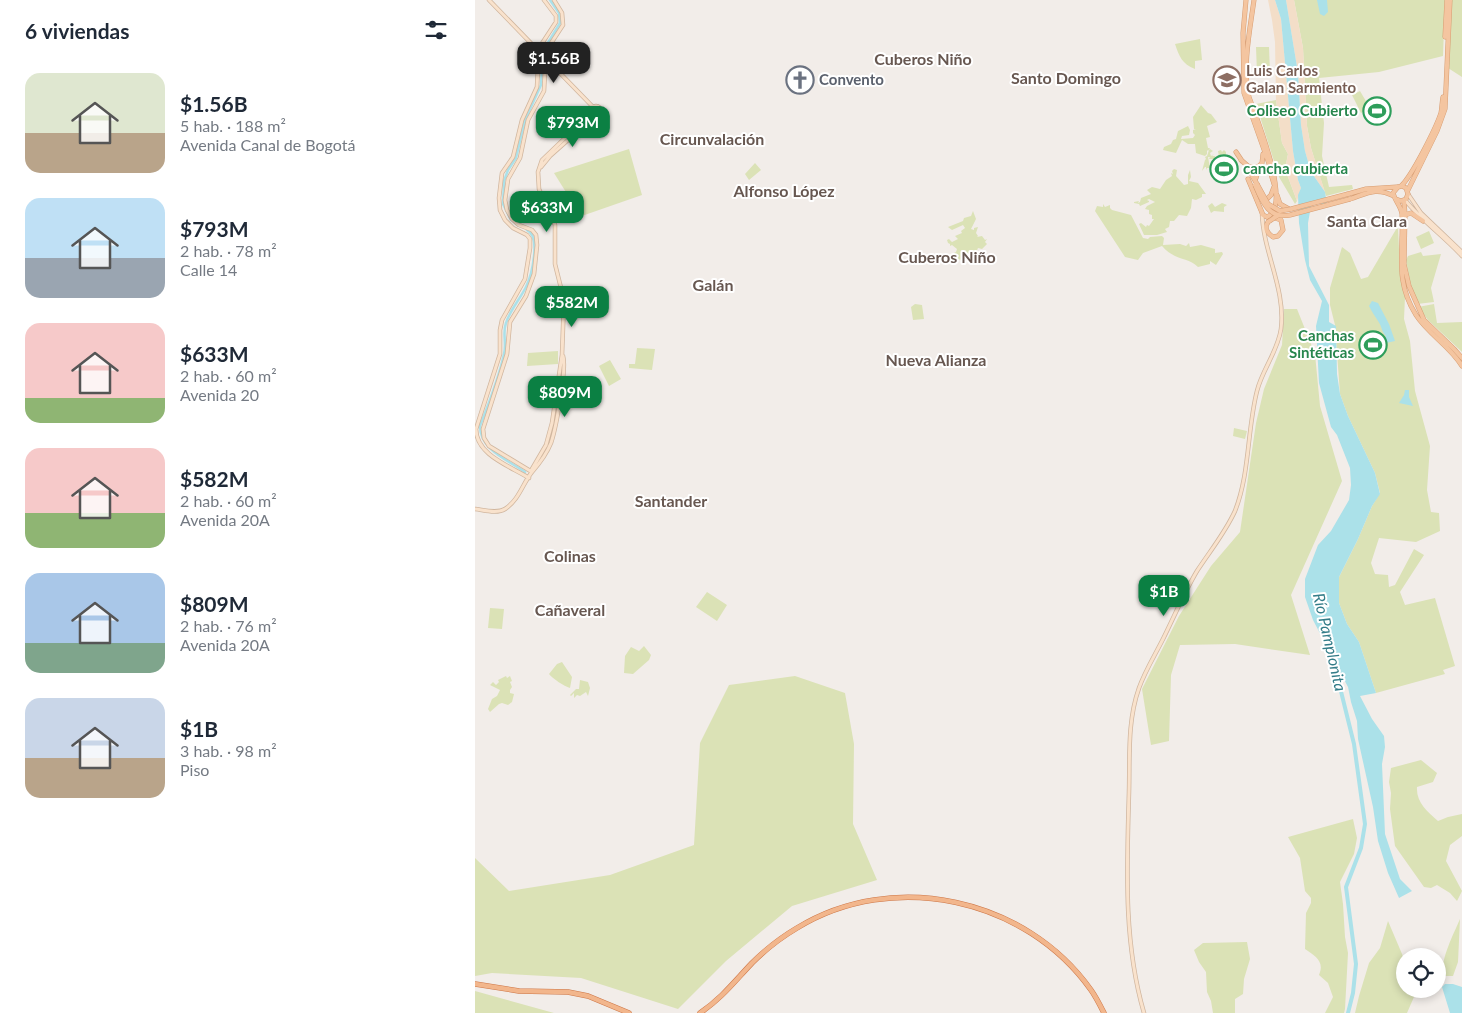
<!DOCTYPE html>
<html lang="es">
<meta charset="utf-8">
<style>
:root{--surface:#fff;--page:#f2f2f3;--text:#1f2937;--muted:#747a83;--accent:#0b8043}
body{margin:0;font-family:Lato,sans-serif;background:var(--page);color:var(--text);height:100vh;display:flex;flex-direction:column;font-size:19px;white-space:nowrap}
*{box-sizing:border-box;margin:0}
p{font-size:16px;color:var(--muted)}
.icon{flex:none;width:28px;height:28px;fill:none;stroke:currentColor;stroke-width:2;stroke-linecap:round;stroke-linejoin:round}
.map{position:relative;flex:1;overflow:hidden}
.side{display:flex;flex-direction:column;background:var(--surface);width:475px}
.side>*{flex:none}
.tools{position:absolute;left:921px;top:948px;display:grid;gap:10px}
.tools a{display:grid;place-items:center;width:50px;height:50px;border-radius:50%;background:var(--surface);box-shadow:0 2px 8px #0003;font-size:25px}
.price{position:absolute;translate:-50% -42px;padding:0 11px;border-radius:10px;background:var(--accent);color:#fff;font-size:16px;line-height:32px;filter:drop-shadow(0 1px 2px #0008)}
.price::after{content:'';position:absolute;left:50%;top:30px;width:15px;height:11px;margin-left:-8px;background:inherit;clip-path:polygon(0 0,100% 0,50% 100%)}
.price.current{background:#222;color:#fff}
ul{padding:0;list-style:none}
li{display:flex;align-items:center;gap:15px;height:125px;padding:0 25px}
li span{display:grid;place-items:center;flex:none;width:140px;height:100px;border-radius:15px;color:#555}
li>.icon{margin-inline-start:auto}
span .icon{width:60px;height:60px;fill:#fffc;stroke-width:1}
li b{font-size:21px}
h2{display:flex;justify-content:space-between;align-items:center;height:60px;padding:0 25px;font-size:21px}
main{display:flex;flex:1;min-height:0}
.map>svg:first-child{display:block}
.green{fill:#dbe2b6}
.sand{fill:#f3dec8}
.water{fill:#abe1e9}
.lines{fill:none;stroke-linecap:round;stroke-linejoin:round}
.canal{stroke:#abe1e9;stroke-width:2.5}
.river{stroke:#abe1e9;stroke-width:4}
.secondary-casing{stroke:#d0b69f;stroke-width:4.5}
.primary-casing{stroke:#d79d72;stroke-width:5}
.trunk-casing{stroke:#cd7748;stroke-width:5.5}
.secondary{stroke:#f9e2cc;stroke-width:3}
.primary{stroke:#f4c5a0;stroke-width:4}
.trunk{stroke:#f2b68c;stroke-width:4.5}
.primary-bridge-casing{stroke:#d79d72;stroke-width:5;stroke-linecap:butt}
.primary-bridge{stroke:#f4c5a0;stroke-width:4}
.labels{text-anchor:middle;stroke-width:4;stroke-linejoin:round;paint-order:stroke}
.education-label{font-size:15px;font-weight:bold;fill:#785e54;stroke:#fff;text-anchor:start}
.worship-label{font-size:15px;font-weight:bold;fill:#5b616d;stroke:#fff;text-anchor:start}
.leisure-label{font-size:15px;font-weight:bold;fill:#27864d;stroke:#fff;text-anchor:end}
.neighbourhood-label{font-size:16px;font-weight:bold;fill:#675750;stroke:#fff}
.water-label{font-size:16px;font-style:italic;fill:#337c88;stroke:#fff}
</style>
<main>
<section class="side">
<h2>6 viviendas<svg class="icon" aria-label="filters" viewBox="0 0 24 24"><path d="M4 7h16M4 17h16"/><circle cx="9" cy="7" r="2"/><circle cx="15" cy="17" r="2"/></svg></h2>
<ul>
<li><span style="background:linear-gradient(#dfe7d0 60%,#b9a48a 0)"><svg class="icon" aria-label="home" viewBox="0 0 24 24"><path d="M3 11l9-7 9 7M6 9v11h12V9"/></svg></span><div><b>$1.56B</b><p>5 hab. · 188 m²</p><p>Avenida Canal de Bogotá</p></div></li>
<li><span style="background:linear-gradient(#bfe0f5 60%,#9aa5b1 0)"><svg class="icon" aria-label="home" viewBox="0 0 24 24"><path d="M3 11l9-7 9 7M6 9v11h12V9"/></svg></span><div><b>$793M</b><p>2 hab. · 78 m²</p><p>Calle 14</p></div></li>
<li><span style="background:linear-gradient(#f6c9c9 75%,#8fb573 0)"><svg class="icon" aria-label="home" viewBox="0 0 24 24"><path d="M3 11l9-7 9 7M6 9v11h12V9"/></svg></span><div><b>$633M</b><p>2 hab. · 60 m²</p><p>Avenida 20</p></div></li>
<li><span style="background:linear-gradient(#f6c9c9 65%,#8fb573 0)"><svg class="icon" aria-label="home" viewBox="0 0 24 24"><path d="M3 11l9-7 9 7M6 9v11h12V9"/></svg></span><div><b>$582M</b><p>2 hab. · 60 m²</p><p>Avenida 20A</p></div></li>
<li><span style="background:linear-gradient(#a9c7e8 70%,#7fa58c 0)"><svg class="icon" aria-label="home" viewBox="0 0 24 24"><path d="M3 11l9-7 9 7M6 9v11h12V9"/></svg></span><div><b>$809M</b><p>2 hab. · 76 m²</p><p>Avenida 20A</p></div></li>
<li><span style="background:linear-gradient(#c9d6e8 60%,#b9a48a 0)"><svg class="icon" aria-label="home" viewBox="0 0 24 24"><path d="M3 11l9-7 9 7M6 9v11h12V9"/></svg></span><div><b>$1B</b><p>3 hab. · 98 m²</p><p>Piso</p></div></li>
</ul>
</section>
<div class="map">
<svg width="987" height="1013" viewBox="0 0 987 1013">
<rect width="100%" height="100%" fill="#f2ede9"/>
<path class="green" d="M819,0H970L968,56L904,72L844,78L849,123L847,156L854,187L877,185L878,189L851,196L836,148L832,126L828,48Z
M976,0H987V77L973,68Z
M725,39L727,60L720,61V69C707,64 704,56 700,44Z
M781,47H794L795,73L782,74Z
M762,72L763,84L755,85L753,75Z
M885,91L895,108L886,113L877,95Z
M801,100L807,143L813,154L810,169L822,201L820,204L804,177L781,104Z
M726,105L733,113L736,114L742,122L732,126L735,137L731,138L733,148H735L733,151L732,150V154L730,156L721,153L720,144H713L707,140L701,153L688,150L689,147L696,144L698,140L701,139L703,131L713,126L715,130L714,135L707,136L706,139L718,138L720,135L718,133V130L721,129H719L718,117Z
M154,149L167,195L101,218L94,197L79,173Z
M734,150L735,149L738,151L735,153L736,156L739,154L737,156H740V161L743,164L739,167L740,164L739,159H734L735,157H733L735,168H732L731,170V167H730L727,171L730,160L731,159L730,157L732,156Z
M746,150L747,152L749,150L751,152V157H754L753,162L750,165L752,173L758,168L761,169L755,176L753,174H749L747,167L744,168L743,165H747L748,162L743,161V159L748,160V162L750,161V157L747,154L744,157L743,151Z
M280,163L286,170L274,180L270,174Z
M699,169L702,170L701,176L709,185L713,184V175L715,170L716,177L714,181L723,183L731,194H727V197L721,200L717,199L716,208L712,216L704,215L699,221H695L694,227L690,229L692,232L682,235H669L664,224L666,223L671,227L672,225L674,226L679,219H677V215L674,214V210L670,209L672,206L680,202L674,199L672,200L674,201V202L665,206L664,204L659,203V202L664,201L663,203L665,202L666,198L676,194L672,190L677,187L685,189L691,180L697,176L696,173L698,174L697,171Z
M737,203L740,207L747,203L752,205L749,207V212L739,211L736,213L733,206Z
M628,204L630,207L635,205V208L637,210L656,215L668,238L673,239L675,237L687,236L689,238L688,245L705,244L711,246L714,243L715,247L726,245L740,249V253L747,252L748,254L741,265L735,261V264L723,267C713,257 700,261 687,246L668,253L663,260L650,257L620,211L622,206L628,207Z
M498,211L501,219L496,229L499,230V228L503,227L501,233L503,236L502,237L507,236L510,240L512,239L510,242L512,244L507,249L503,248L501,253L496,256L489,253L487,260L483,259L479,253L481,252L482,249L477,245L475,246V244L473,243L472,240L474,239L477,242L483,239L480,236L487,233L486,231L490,228L488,225L477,230L473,227L488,221L489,218L496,216Z
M923,226L925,272L930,297L929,319L935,341L940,391L955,446L952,490L956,512L964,513L965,531L941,542L904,538L896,563L900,574L913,575L914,587L920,585L939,549L949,555L925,592L930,605L960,598L980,666L968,670L970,674L901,693L884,642L872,624L864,603V577L883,539L897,506L905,493L900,473L873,416L865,394L860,325L855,305V288L867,247L875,253L886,279L893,277Z
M954,231L959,243L946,249L941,237Z
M946,252L948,256L966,254L956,288L959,302L942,304L937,292L931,260L933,256Z
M440,304L447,305L449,319L438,320L436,307Z
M959,304L962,323L987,322V352L953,320L943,307Z
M809,309H822L840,354L845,406L867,481L816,595L835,655L760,644L705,645L696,675L694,741L676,745L667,689L704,616L736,566L765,532L781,423L789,389L807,345Z
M162,348L180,349L177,370L154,368V364H160Z
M83,351V364L52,366L53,353Z
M135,360L146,379L134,386L124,366Z
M759,428L772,431L770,439L758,436Z
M232,592L252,605L242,621L221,607Z
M15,608L29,609L27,629L13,628Z
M169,646L176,655L174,660L158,674L149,673L150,656L156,647L164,651Z
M87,662L97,677L95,688C89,686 78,679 74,674L82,664Z
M31,676L32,678L35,676L37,681L35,682L37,687L35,690V693L39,694L37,702L33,705L27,703L24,704L15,712L13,709L17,699L22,696L25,690L15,685L18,682L21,685L24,682L23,680Z
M320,676L370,693L379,744L378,824L402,880L317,906L251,961L203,1009L106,978L17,973L0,976V858L34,891L135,875L219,845L225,743L254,685Z
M105,680L113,682L115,688L113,696L111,692L105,696L102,695L99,698V693L96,696L95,695L101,689H104Z
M946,760L962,773L958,782L942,787C941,802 952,811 963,821L973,817L987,814V836L975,845L971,861L987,891L982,901L975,893L962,885L956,888L949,887L920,846L915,809L916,793L914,782L916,768Z
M878,819L882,838L879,854L865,882L868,904L870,937L873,953L870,1009L869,1013H850L858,997L853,983L844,975C850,961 840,956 830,949L831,913L836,903V898L830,891L825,858L813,837Z
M985,919L983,962L978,976H969C963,964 980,931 985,919Z
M913,921L930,961V989L942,990L932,1013H880L884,996L894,963L905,948Z
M772,942L775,959L769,979L768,994L760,999V1013H738L736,1001L732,992L731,972L724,962L719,950L728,943Z
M0,991L79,1013H0Z"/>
<path class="sand" d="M793,0H800L806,19L818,151L823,180L826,188L822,201L810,169L813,154L807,143L801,100L800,42L797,20Z
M811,0H819L828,48L832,126L836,148L850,192L836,172L830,151L826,125L823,73Z"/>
<path class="water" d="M800,0H811L823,73L826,125L830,151L836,172L850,192L852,204L850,208L845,203L836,206L833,223L834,266L854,305V322L861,326L862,374L865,394L873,416L900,473L905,494L897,506L883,539L864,577V603L872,624L884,642L901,693L885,696L897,719L909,736L910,747L907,764L910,834L925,879L937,891L924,898L913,873L903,841L898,807L883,739L882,721L876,702L873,687L838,620L830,597V579L843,545L856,531L874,500L876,485L875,468L862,435L856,427L844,383L841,326L847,301L835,280L830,260L824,223L823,195L826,188L823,180L818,151L806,19Z
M842,0H852L853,12L849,16L845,14Z
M897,301L903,303L914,324L920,341L911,343L909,340L911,336C906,331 907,326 903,321C900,316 897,312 894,306Z
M930,390H934V397L938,406L924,403L929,395Z
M970,984H978L987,987V1013H975L967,987Z"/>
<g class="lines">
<path class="canal" d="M36,220L28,204L29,181L33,170L41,158L50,120L66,85L68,51L85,23L84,13L75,0
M50,472C33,460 5,450 5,426C14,403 24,378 29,354C32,343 27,333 31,323C35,310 45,299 51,287C57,275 66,236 52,230"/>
<path class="river" d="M856,651L879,744L890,824L886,848L871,887L881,964L878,993L873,1013"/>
<g class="secondary-casing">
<path id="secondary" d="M14,0L118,107
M116 111a5 5 0 1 1 10 0a5 5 0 1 1-10 0Z
M66,167L75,156L120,116
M933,194L946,213L987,252
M930,200C947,221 969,236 987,256
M57,472L14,446L9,438L8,429L32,354L35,322L51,296L59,274L62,245L61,235L57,230L44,225L37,219L32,210L30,200L33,179L45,158L53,120L69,91L71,51L88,25L87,13L79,0
M57,472V469L71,445L77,423L87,355L89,300L80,264V225L64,189L63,172L67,160L116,113
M54,478C35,466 1,455 1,429L25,354V330L27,320L50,279L55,248V239L52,235L38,228L30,220L25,210L24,198L27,173L38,157L47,120L62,87L64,48L81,22V16L69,0
M0,509C9,510 22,514 30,509C44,500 48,483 57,472C64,464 72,453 76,443C81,428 92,369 88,356
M669,1013C648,941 652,866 654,792C655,757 652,722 664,688C670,671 680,655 688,639C699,617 709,593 722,571C735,551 750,533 760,511C775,473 772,430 782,391C787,370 803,351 806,329C811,289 788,252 787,213"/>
</g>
<g class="primary-casing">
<path id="primary" d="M771,0L768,33L769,93L798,175
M970,37L972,0
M761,152L767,161
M766,160L774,167H783L787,163L788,154
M772,167L782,184
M781,178L783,171L791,169L796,174L799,184
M773,179L788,215L792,217C818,206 781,117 774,97C767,68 775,29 779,0
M926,186C937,176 961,128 966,113C967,108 967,102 968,97
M933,190L962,131L970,109L975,0
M873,194L891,189L922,187
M802,195L805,204L814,209
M875,199C893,193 901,187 919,196
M921,199L926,201L931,199L933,194L931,188L927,186L923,187L918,193C920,201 926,206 927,214C929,252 919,280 941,315C953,334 975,346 987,366
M929,200L930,215L929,264L934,286L949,320L979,349L987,358
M789,202L796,195L799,187
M930,215L936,213L948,221
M793,222C789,228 792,233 798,237L803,236L808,230L806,220L800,218"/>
</g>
<g class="trunk-casing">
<path id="trunk" d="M0,984L44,991L93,992L113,996L154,1013
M225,1013C247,998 259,982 277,963C290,950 305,938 322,928C418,869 551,898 616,990C621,997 625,1005 629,1013"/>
</g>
<use href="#secondary" class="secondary"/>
<use href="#primary" class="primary"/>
<use href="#trunk" class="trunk"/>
<g class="primary-bridge-casing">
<path id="primary-bridge" d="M782,184L793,204L805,211L816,209L873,194
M780,185C787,201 793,219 815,215L875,199
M793,222L802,216"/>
</g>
<use href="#primary-bridge" class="primary-bridge"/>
</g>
<defs>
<g id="church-ring" transform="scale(1.4375)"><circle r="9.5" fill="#fff" stroke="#6b7280" stroke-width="1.5"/><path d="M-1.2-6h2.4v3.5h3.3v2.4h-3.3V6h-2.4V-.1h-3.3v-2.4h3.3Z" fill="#6b7280"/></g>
<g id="university-ring" transform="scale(1.4375)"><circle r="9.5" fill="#fff" stroke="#8d6e63" stroke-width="1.5"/><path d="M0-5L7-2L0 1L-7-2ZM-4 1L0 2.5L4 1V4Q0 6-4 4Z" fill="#8d6e63"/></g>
<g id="stadium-ring" transform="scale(1.4375)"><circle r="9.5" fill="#fff" stroke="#2e9e5b" stroke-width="1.5"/><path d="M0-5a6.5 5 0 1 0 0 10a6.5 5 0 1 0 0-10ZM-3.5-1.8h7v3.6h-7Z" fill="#2e9e5b"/></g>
</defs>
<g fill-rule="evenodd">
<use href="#church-ring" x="325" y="80"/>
<use href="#university-ring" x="752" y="80"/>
<use href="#stadium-ring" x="902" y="111"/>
<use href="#stadium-ring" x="749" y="169"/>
<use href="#stadium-ring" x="898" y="345"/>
</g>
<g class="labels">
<g class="education-label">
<text x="771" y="76">Luis Carlos<tspan x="771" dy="17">Galan Sarmiento</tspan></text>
</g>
<g class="worship-label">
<text x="344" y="85">Convento</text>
</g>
<g class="leisure-label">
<text x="883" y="116">Coliseo Cubierto</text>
<text x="768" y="174" text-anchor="start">cancha cubierta</text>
<text x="879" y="341">Canchas<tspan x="879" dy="17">Sintéticas</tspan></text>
</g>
<g class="neighbourhood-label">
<text x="448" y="65">Cuberos Niño</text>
<text x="591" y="84">Santo Domingo</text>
<text x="237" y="145">Circunvalación</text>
<text x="309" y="197">Alfonso López</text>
<text x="892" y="227">Santa Clara</text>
<text x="472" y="263">Cuberos Niño</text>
<text x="238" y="291">Galán</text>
<text x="461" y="366">Nueva Alianza</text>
<text x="196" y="507">Santander</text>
<text x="95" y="562">Colinas</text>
<text x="95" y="616">Cañaveral</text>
</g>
<g class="water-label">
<text transform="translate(855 642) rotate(77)" y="6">Río Pamplonita</text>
</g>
</g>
</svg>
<div class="tools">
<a><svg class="icon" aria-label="locate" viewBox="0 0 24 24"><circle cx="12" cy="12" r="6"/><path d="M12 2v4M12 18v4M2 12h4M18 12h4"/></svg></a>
</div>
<b class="price current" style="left:79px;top:84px">$1.56B</b>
<b class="price" style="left:98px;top:148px">$793M</b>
<b class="price" style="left:72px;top:233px">$633M</b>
<b class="price" style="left:97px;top:328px">$582M</b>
<b class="price" style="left:90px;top:418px">$809M</b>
<b class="price" style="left:689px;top:617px">$1B</b>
</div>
</main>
